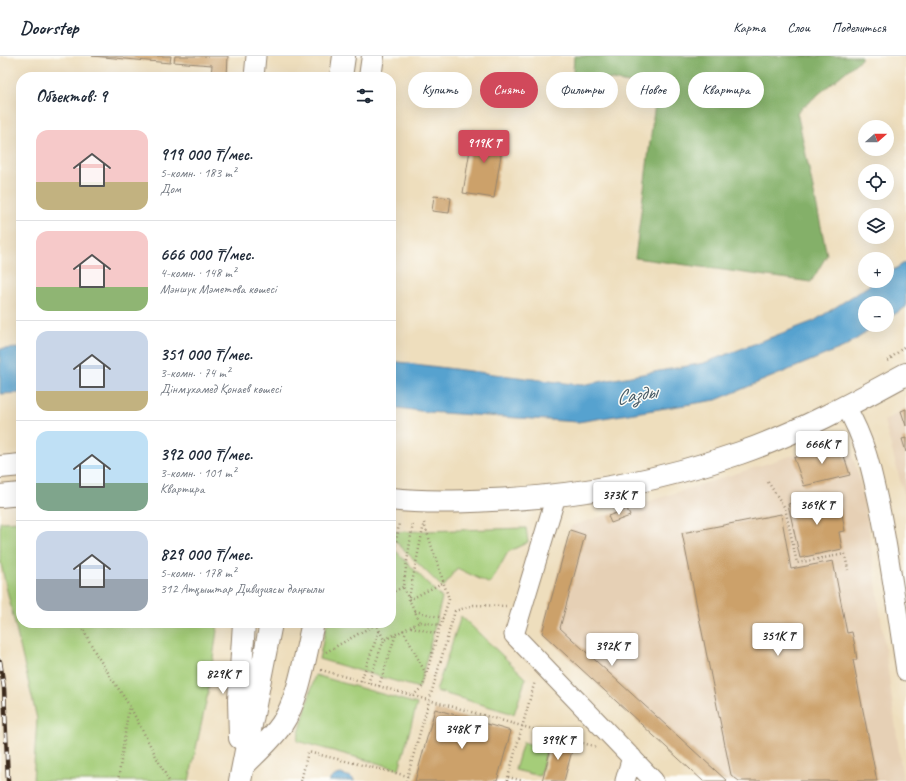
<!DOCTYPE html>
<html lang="ru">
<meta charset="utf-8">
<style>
:root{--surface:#fff;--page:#f6f6f7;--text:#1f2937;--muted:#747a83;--line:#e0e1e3;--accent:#d1495b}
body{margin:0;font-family:Caveat,sans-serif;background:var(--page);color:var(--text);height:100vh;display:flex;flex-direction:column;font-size:15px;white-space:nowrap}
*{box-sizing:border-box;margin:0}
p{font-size:13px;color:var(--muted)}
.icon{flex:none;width:22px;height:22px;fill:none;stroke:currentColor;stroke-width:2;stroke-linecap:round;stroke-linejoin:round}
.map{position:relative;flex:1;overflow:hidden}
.side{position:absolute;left:16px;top:16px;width:380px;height:556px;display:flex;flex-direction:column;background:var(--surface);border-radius:16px;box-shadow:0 4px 16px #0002}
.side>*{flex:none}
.hud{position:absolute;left:408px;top:16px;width:380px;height:36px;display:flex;gap:8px}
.needle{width:26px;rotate:69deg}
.buttons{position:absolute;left:858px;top:64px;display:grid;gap:8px}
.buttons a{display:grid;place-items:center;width:36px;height:36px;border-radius:50%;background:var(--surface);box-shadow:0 4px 16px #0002;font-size:20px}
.price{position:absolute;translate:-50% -34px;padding:0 9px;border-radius:4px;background:#fff;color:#222;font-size:13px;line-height:26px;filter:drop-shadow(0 1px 2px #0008)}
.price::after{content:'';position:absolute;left:50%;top:24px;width:12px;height:9px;margin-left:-6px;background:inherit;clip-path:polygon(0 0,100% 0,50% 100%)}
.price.on{background:var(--accent);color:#fff}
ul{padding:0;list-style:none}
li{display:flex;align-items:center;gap:12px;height:100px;padding:0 20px}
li+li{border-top:1px solid var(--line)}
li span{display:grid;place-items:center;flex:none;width:112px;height:80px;border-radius:12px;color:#555}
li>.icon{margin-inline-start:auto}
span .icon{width:48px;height:48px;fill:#fffc;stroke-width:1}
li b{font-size:17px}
h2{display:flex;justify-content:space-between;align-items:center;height:48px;padding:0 20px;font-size:17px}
.chip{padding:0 14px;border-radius:18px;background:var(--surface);box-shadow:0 4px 16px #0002;font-size:14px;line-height:36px}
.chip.on{background:var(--accent);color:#fff}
header{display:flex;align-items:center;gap:24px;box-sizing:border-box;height:56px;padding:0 20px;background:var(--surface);border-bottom:1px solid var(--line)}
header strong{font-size:19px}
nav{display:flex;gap:22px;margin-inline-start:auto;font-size:14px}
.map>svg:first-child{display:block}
.built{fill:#e6d0b5}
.green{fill:#a5cd79;stroke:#707c4c}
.forest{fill:#84b069;stroke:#606d44}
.water{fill:#57a2cf;stroke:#496676}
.building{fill:#cca16a}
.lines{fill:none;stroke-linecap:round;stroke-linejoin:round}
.minor-casing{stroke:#94846e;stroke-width:21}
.major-casing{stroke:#94846e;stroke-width:24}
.path{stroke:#94846e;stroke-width:2.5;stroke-dasharray:1 3;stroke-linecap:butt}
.minor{stroke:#fff;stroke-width:19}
.major{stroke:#fff;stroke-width:22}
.rail-casing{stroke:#3b2a1e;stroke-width:4.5}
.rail{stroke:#fdfcf7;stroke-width:3;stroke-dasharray:9;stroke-linecap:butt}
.labels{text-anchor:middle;stroke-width:3;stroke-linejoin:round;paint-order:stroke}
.water-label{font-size:20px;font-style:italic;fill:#465a65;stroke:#fdfcf7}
</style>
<header>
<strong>Doorstep</strong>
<nav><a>Карта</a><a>Слои</a><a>Поделиться</a></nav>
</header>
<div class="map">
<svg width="906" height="725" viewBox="0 0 906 725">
<rect width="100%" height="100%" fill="#fdfcf7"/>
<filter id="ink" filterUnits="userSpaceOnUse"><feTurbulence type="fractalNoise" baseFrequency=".025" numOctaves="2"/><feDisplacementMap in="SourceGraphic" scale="8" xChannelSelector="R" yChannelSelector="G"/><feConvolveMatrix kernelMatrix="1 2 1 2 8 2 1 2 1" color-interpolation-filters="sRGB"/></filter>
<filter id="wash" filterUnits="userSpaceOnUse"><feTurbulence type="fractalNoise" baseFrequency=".012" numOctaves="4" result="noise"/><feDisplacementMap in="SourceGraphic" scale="16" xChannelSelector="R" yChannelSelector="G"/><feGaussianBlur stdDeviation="0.9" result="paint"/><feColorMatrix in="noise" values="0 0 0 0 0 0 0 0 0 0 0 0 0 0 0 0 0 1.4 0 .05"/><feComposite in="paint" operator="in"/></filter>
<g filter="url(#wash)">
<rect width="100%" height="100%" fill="#eedebd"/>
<path class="built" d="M906,352V446L884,365Z
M847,382L859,420L867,459L903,725H703L542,577L571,470Z"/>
<path class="green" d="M21,465V567H218L208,637L189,725H33L37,663L0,504V466Z
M526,472L528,486L508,496L490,528L457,512L443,532L391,481V476Z
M391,490L442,542L419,632L319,603L327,567H391Z
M461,560L526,622L514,658L436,635Z
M315,619L417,648L399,713L297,685Z
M523,686L547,693L540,720L515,714Z"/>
<path class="forest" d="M574,0H861V3L797,56L827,199L811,226L635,202L657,32L573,17Z"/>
<path class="water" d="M906,206V251L887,263V247H865V269H878L844,291L716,344L578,366L427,356L391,351V305L581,329L704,307L814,265L876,225H887V218Z
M21,292V337L0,338V293Z
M341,718L351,721L355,725H328L336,719Z"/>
<g id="blocks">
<path class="building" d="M92,0H171L170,7Z
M175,0H228L227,21H211L212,9L174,6Z
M473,75L504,80L494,142L463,137Z
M434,140L451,142L449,157L432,155Z
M906,353V370L901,355Z
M906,382V396L902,383Z
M840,387L850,419L804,430L794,402Z
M832,439L835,453L841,452L845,475L839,476L842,493L800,502L788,448Z
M627,453L630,460L611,467L608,460Z
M781,458L791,513L833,505L847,577L852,576L855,590L857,604H853L877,725H739L731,719L682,477Z
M570,474L585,479L560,572L727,725H703L542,577Z
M435,653L511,675L497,725H415Z
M554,681L574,687L564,725H542Z"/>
</g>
</g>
<g filter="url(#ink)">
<use href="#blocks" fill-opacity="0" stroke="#94846e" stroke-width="1"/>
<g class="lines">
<g class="minor-casing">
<path id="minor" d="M254,21L256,0
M846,351C867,387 872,417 881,458C891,510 898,562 906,615
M556,440L514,579L654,725
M625,725L632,701"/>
</g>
<g class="major-casing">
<path id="major" d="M341,21L344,0
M370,21L373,0
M0,411L21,409
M0,440L21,438
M391,443C425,447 456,446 491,444C575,441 659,425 740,397C798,377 853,347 906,318
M240,682L239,644L244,567
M244,709C257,696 272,683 282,668C300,640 305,599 313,567
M240,725L271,567"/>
</g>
<path class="path" d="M888,305L906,289
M768,426L785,452L797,507L845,498L848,514
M424,467L449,543L440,571
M391,521L399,467
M391,537L403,531
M409,541L424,468
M409,544L444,526
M415,555L443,562
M80,567L96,598L129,649L169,725
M376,567L384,584L420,566L403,531L413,467
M411,571L438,578
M403,574L426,618
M326,596L376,568
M321,614L597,691
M361,625L379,575
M368,627L384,584
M379,630L396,578
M413,640L423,630L440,569L420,566
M508,721L524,725
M118,725L129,650
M301,725L308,696L408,720
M406,725L455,555L474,549L506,550
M507,725L535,625"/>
<use href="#minor" class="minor"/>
<use href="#major" class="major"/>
<g class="rail-casing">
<path id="rail" d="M0,605L4,632L8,725"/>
</g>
<use href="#rail" class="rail"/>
</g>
</g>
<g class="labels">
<g class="water-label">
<text transform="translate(636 338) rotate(-10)" y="7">Сазды</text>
</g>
</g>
</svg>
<div class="buttons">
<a><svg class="needle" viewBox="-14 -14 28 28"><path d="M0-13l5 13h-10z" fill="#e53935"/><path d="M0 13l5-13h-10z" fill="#747a83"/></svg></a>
<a><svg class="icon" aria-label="locate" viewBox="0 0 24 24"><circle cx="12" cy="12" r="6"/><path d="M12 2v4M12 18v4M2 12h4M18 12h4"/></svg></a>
<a><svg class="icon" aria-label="layers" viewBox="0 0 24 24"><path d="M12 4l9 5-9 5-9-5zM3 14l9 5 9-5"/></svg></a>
<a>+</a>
<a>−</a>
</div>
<b class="price on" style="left:484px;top:108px">919K ₸</b>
<b class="price" style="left:822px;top:409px">666K ₸</b>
<b class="price" style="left:619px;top:460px">373K ₸</b>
<b class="price" style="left:817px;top:470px">369K ₸</b>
<b class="price" style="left:778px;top:601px">351K ₸</b>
<b class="price" style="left:612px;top:611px">392K ₸</b>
<b class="price" style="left:223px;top:639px">829K ₸</b>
<b class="price" style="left:462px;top:694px">348K ₸</b>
<b class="price" style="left:558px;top:705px">399K ₸</b>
<div class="hud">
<a class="chip">Купить</a>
<a class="chip on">Снять</a>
<a class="chip">Фильтры</a>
<a class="chip">Новое</a>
<a class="chip">Квартира</a>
</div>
<section class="side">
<h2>Объектов: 9<svg class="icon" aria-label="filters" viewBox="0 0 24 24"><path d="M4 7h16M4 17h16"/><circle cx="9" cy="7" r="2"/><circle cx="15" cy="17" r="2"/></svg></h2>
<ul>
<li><span style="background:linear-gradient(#f6c9c9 65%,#c2b280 0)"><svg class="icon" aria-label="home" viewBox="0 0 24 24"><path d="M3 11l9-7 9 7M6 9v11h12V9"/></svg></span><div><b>919 000 ₸/мес.</b><p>5-комн. · 183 m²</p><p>Дом</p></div></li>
<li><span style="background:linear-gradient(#f6c9c9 70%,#8fb573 0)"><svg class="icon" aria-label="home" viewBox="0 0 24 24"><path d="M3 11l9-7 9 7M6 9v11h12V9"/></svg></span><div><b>666 000 ₸/мес.</b><p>4-комн. · 148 m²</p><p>Мәншүк Мәметова көшесі</p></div></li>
<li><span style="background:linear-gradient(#c9d6e8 75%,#c2b280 0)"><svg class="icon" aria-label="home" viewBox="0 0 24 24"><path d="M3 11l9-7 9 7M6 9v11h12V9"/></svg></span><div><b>351 000 ₸/мес.</b><p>3-комн. · 74 m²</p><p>Дінмұхамед Қонаев көшесі</p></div></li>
<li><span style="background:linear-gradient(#bfe0f5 65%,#7fa58c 0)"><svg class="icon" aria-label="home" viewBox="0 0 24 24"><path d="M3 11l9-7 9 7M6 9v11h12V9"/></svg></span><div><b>392 000 ₸/мес.</b><p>3-комн. · 101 m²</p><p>Квартира</p></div></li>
<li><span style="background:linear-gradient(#c9d6e8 60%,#9aa5b1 0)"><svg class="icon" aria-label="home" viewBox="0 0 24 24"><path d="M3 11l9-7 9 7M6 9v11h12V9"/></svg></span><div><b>829 000 ₸/мес.</b><p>5-комн. · 178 m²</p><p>312 Атқыштар Дивизиясы даңғылы</p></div></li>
</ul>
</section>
</div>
